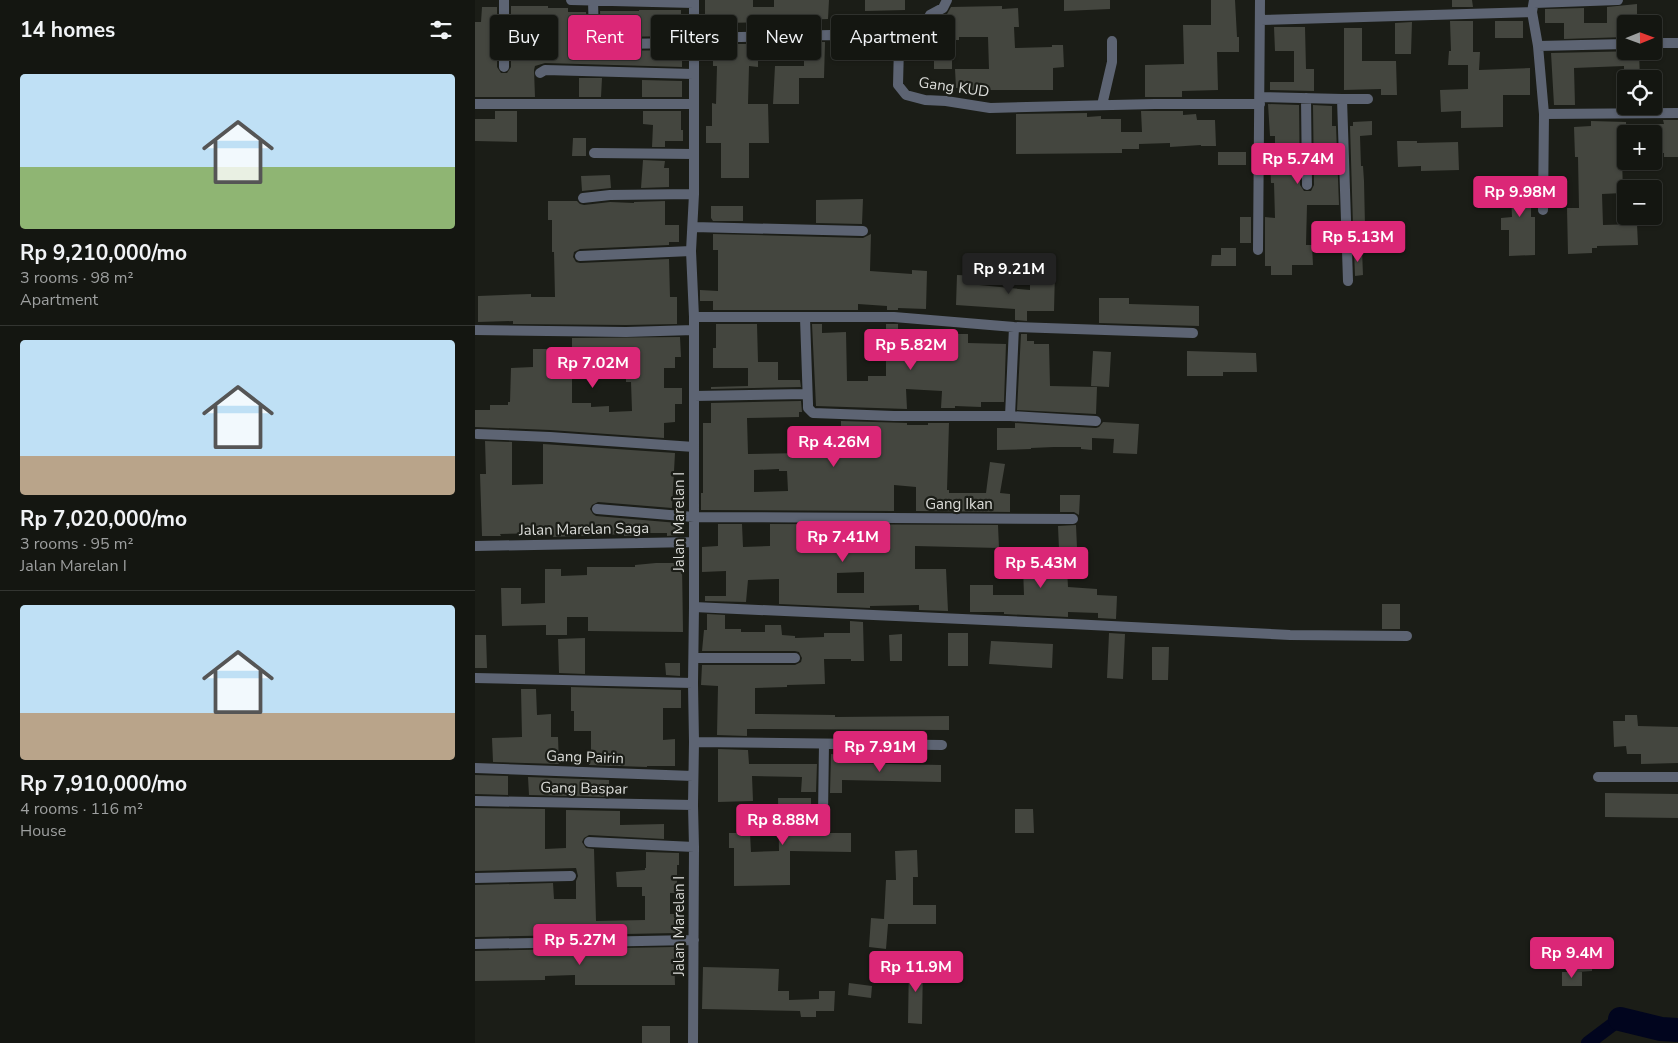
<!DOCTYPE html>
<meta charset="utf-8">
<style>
:root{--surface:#141611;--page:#1d1f1a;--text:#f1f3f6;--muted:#9d9f9f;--line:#333531;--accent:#db2777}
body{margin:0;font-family:"Nunito Sans",sans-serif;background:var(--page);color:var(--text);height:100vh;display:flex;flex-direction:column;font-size:19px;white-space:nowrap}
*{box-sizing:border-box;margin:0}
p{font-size:16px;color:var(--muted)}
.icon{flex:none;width:28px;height:28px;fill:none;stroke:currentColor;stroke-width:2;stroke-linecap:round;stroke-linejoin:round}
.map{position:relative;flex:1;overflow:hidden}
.details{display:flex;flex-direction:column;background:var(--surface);width:475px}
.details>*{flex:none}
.hud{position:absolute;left:15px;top:15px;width:475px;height:45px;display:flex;gap:10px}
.needle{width:32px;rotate:89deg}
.controls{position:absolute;left:1142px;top:15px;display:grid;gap:10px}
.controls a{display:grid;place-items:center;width:45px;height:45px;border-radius:5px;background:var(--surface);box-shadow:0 1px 4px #0004,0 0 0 1px var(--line);font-size:25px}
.price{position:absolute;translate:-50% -42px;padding:0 11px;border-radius:5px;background:var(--accent);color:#fff;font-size:16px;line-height:32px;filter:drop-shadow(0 1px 2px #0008)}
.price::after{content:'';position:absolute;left:50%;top:30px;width:15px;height:11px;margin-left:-8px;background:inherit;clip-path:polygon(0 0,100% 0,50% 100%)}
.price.current{background:#222;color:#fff}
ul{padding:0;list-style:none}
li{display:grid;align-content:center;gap:10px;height:265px;padding:0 20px}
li+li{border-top:1px solid var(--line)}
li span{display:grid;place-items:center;height:155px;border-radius:5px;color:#555}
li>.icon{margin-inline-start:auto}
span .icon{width:90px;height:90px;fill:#fffc;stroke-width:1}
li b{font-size:21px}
h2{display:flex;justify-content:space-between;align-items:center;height:60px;padding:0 20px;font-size:21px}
.pill{padding:0 18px;border-radius:5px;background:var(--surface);box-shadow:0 1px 4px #0004,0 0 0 1px var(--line);font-size:18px;line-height:45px}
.pill.current{background:var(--accent);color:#fff}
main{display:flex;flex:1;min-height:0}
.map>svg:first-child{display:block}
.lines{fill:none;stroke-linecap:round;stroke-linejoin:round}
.canal{stroke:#01051e;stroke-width:14}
.river{stroke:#01051e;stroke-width:24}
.building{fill:#44463f;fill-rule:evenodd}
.minor{stroke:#5d6473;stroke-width:10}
.labels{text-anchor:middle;stroke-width:4.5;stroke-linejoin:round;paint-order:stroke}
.street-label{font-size:15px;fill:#dbdcd9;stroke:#1b1d17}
</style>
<main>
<section class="details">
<h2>14 homes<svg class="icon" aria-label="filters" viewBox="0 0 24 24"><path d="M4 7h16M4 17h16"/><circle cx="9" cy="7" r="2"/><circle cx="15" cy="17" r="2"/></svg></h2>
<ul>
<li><span style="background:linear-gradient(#bfe0f5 60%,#8fb573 0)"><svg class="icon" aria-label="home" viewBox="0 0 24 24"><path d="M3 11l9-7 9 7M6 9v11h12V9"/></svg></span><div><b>Rp 9,210,000/mo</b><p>3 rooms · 98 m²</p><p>Apartment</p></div></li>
<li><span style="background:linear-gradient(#bfe0f5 75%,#b9a48a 0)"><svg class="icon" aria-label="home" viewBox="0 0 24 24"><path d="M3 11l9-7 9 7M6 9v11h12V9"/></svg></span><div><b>Rp 7,020,000/mo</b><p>3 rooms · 95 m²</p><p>Jalan Marelan I</p></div></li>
<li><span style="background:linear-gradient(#bfe0f5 70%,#b9a48a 0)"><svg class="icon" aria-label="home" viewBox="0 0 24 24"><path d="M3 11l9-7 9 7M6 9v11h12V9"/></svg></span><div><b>Rp 7,910,000/mo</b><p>4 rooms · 116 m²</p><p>House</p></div></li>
</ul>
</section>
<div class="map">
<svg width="1203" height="1043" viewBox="0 0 1203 1043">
<rect width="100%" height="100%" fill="#1b1d17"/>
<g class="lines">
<path class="canal" d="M1113,1043L1145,1019"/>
<path class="river" d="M1145,1019L1186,1029L1203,1030"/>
</g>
<path class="building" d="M230,0H278V7H299V0H354L353,19L326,20L325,27H299V22L246,23V30H230Z
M390,0H430V10L390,11Z
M589,0H635V9L589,11Z
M736,0H760L762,37H764V52H742L743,90L707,91V97H670V65L709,64L708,25H736Z
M977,0H997L998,7H977Z
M1162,4V24H1151V37L1089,39V23H1070V9L1109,8V23H1132V7Z
M36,6H73V8H93V12H111L113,39L124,49L134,51L207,50V67L70,63L60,66L59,70L60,97H0V22H6L7,7H22V67L26,73H32L36,67Z
M527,6V9L543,8L544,27H539L540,48L577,47V45H588L589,67L578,68V90H497L496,88H481L480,69H514L513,37H484V40H477V69H459V41H464V18L472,14L476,7Z
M164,10H206V36L135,37L126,33L125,11H164Z
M975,21H998V52H1005L1004,70L1055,68V95H1028V127L986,128V111L966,112L965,90L993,89V65H973L974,51H976Z
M1020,21H1048V38H1020Z
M937,22L936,54H920V23Z
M799,27H830L831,69H839V91L795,90V82H819V51H800Z
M869,28H887V61H921L922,95H906V89L869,90Z
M329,42H350L349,78H324V104H298L300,66H329Z
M238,44H283V67L274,66L273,104H293L294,143H274V178H246V143H231V126H237V103L241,104L242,66H238Z
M1164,51L1165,79H1149V66L1099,68L1100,105H1079L1076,53Z
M104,78H127L126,97H104Z
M167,80L207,81V97H167Z
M793,104L824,105L825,185L829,191H836L839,185L838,105L857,106V126H861L864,205H832L831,245H837L838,265H817V275H796V266H790V217L800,218L799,183H796L795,157H800V136H795Z
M20,111H42V142L0,141V119H20Z
M168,111H206V130H208V141H190V147H177L178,125L168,124Z
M666,111H708V115L721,114L722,120H740L741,146H726V145L695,147V143L664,144V149H647V153L541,154V114L612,113V117L626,116V119H646V132H667Z
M1188,120H1203V157H1189V153H1179V124H1189Z
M897,121V135L885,136L886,166H888L889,181L890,226H878L875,126H878V122Z
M1116,121L1151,122V157H1147L1148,193L1127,194L1128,225L1162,224L1163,245L1122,246V248H1117V253L1093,254L1092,208H1104L1103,157H1100L1099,127L1116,126Z
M98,138H111V156H97Z
M922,141H942V143L983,142L984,170L946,171V166L923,167Z
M743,152H771V165H743Z
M168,160L190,161L189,168H194V187L166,188Z
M135,175L136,188L107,191L106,176Z
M1056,177V217H1060V255L1034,256V230H1026V218L1037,217L1036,192H1031V178Z
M388,199L387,224L341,223V200Z
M73,201H102L105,204L109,205L135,202L159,203V202L190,201V225H204V242H194V245L105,249L99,252L98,257L101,262L105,263L194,259L195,297H202V324L151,325L38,324V321L3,322V296L56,294V297H80L79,252H77V220H73Z
M236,206H268V221H238L236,218Z
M765,217H776V243H765Z
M238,234L388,238L396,234L395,271L437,274V270L452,271L451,309L423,308V310H412V306L383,304V310H238V301H225V290L243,291V250H238Z
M746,248H761V266H736L737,255H746Z
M879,250H887L888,275L880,276Z
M555,271H580L579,311H552V321L540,320V309L481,305L482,275L504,276V285L555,290Z
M624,298H654V304L724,306V326L624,323Z
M241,324H282L283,362H303V380H325L326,387L236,389V387L273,386V368H238V348H241Z
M337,324H347V333L371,332L372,381H393V376H411V324H423V329H433V336H452V338L477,339V334H493V343L531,344L529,402H506V407L480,406V408H466L467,391L431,389L432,409L341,406Z
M546,334H552V341H559V344H574L575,386L622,387L621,414L542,410Z
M205,337L206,357H200V368H189V388H207V404H200V422L189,423V438L75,430L0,427V410H15V405H33V402H35L36,368L58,367V349H74V355L97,354V338ZM151,364V382H156L157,411L134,412V406L116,407V403H97V365Z
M618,351L636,352L634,387L616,386Z
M712,351L781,353L782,372H748V376H712Z
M326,401L327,412H324V417L272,418L273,454L330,453V457H366V421L432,423V425H453V423H474L472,490H474V493H511L515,462L530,464L525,493L535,494V512L441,511V487L419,485V511L226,510V493H228V423H236V403ZM304,469V471H312L313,491L279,492V470Z
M628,422L664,424L662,454L638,453L639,439L617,438V450L606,449V447H579L556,448V449L522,450V428H540V423L621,428L624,427Z
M10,441L37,442V485L68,484V444L200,453L197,508L123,502L117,505L115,509L118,514L121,516L203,523V535L192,536V533H161V536H149V534L78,537L77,533L25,534L26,536H7L5,474H11Z
M585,495H605L604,515L599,512H585Z
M243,524H267L268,547L295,546V524L523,525L524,548L440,546V569H471L473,611L444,610V605L395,606V608L304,604V579L273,580L271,602L230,601V596H251V571L227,572V547L243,546ZM389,572V593H362V573Z
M601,525L602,548L584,549L583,526Z
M547,548L562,549V551L591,550L593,587L622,589V595L642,596L641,619L623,618V613L593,612V617L529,614V612H495V585H518V595H549L548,568L524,569L523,549Z
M181,563H207L208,632L113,631V617H92V635H71V625L27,626L26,588H46V604L70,603V569H86V576L112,575V567H160V565Z
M907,604H925V629H907Z
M232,614L250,615V629H266V632H290V625H306L307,635L320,636V638L349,637V633H375V621L388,622L389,661H376V659H349L350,684L312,685V687L280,688V714L360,715V717L474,716V730L272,729V736L242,735L243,686L226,685L227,665H320L326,662L327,658L324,652L320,651H227L229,630H232Z
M473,633H493V666H473Z
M634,633L650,634L648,679L632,678Z
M427,634V661H415L414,635Z
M0,635H11L12,668H0Z
M110,638V674L84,673L83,639Z
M516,641L578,644L577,668L514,664Z
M677,647H694L693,680H677Z
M190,663H205V676L191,675Z
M96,687L206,690V708H188V740L200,739V766H172V767L114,765V759H116V731H99V711H96Z
M46,689H61L62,715L76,714V737H83L84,764L18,762L17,738L47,737Z
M1150,715H1162L1163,726L1203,727V763L1166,764V754H1152L1151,746L1139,747L1138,721H1150Z
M243,749L273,750L274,764H342L341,792H326L327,777L277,776L278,801L243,802Z
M356,754L367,755V763L466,765V782L367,780V793H355Z
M0,775L33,776V795L0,794Z
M53,777L134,780V797L54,795Z
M1130,793L1203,794V818L1130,817Z
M303,798H336V828H337V833H376V852L315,851V885L259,886V848H254V833H275L276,852L304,851Z
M0,808L70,809V849L91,848V810L145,811V825L189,824V839L114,835L109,838L107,842L111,848L119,849L121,921L170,920V896H167V887H142L141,872L170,870V868H171V852L204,853V865H202V893H195V914H200L202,933L0,937V885L78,883L79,899H101V881L103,876L101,868L0,871Z
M540,809H558L559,833H540Z
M442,850L443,877H438V905H461V924H413L411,949L394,947L396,918L409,919L411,880H421L420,851Z
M199,947L200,985H100V975L70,976V980L0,981V951Z
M1117,956V971L1101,972V957Z
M434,962H448L447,1024L433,1023Z
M228,967L304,969L303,991H314V1000L344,999V991H360L359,1011H341V1017H326L325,1011L227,1009Z
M1087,972H1107V986H1087Z
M374,983L397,986L396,998L373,995Z
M167,1026H195V1043H167Z"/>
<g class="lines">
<path class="minor" d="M96,0L219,3
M1059,0L1057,12L1063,46L1069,114L1068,210
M118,1L119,36L128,43L134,44L219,43
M1059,3L1143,0
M785,20L1057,12
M218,38L356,35L414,38L421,41L424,46L423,85L431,95L450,100L471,101L515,108L680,104H785
M1179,43H1203
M424,46L443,35L455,15L468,8L472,0
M1063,46L1151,44
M29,67V0
M65,73L70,70L218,74
M785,97L867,99L873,281
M831,98L832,185
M867,99H893
M0,104H219
M627,105L637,62V41
M1069,114L1203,113
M119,153L219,154
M108,198L135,195L219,194
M218,227L388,231
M783,250L785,0
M105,256L216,251
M219,317H419L539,327L718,333
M330,318L333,404V408L338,413L419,416H535L539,327
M0,330L151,332L219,330
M219,396L332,394
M535,416L621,421
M2,434L75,437L219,447
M122,509L219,517L598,519
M0,546L219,542
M219,607L596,624L815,635L932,636
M219,658H320
M0,678L218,683
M219,742L467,745
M0,768L218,776
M1123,777H1203
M0,801L218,805
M348,815L349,744
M114,842L219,847
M0,878L96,876
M0,944L219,940
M218,1043L219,847L218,805L219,742L218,683L219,607V317L216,251L219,194V0"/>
</g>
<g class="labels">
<g class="street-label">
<text transform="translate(479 87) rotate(8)" y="5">Gang KUD</text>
<text x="484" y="509">Gang Ikan</text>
<text transform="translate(204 522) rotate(-90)" y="5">Jalan Marelan I</text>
<text transform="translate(109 529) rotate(-1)" y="5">Jalan Marelan Saga</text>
<text transform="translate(110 757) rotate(2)" y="5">Gang Pairin</text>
<text transform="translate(109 788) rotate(1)" y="5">Gang Baspar</text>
<text transform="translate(204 926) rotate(-90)" y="5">Jalan Marelan I</text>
</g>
</g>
</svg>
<div class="controls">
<a><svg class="needle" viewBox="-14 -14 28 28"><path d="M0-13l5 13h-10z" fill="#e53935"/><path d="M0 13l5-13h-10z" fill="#9d9f9f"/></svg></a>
<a><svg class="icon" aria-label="locate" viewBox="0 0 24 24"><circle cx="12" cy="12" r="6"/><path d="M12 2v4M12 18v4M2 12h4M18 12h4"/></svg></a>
<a>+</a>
<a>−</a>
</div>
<b class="price" style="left:823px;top:185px">Rp 5.74M</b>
<b class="price" style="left:1045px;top:218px">Rp 9.98M</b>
<b class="price" style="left:883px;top:263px">Rp 5.13M</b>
<b class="price current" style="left:534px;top:295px">Rp 9.21M</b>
<b class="price" style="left:436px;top:371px">Rp 5.82M</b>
<b class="price" style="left:118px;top:389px">Rp 7.02M</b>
<b class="price" style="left:359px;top:468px">Rp 4.26M</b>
<b class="price" style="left:368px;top:563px">Rp 7.41M</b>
<b class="price" style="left:566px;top:589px">Rp 5.43M</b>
<b class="price" style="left:405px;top:773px">Rp 7.91M</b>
<b class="price" style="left:308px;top:846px">Rp 8.88M</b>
<b class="price" style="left:105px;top:966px">Rp 5.27M</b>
<b class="price" style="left:1097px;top:979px">Rp 9.4M</b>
<b class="price" style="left:441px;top:993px">Rp 11.9M</b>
<div class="hud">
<a class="pill">Buy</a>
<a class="pill current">Rent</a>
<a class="pill">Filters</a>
<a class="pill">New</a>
<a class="pill">Apartment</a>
</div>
</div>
</main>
